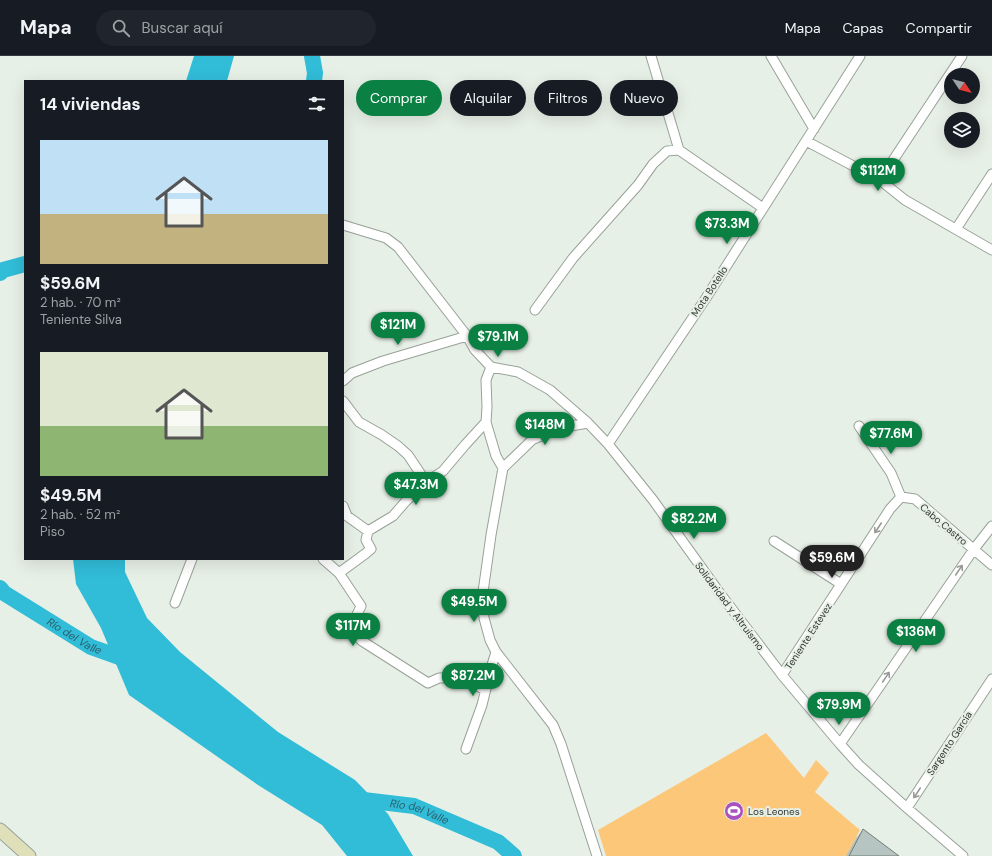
<!DOCTYPE html>
<html lang="es">
<meta charset="utf-8">
<style>
:root{--surface:#171b24;--page:#20242c;--text:#f1f3f6;--muted:#9ea1a6;--line:#363941;--accent:#0b8043}
body{margin:0;font-family:"DM Sans",sans-serif;background:var(--page);color:var(--text);height:100vh;display:flex;flex-direction:column;font-size:15px;white-space:nowrap}
*{box-sizing:border-box;margin:0}
p{font-size:13px;color:var(--muted)}
.icon{flex:none;width:22px;height:22px;fill:none;stroke:currentColor;stroke-width:2;stroke-linecap:round;stroke-linejoin:round}
.map{position:relative;flex:1;overflow:hidden}
.panel{position:absolute;left:24px;top:24px;width:320px;height:480px;display:flex;flex-direction:column;background:var(--surface);border-radius:0px;box-shadow:0 4px 16px #0002}
.panel>*{flex:none}
.hud{position:absolute;left:356px;top:24px;width:380px;height:36px;display:flex;gap:8px}
.needle{width:26px;rotate:125deg}
.controls{position:absolute;left:944px;top:12px;display:grid;gap:8px}
.controls a{display:grid;place-items:center;width:36px;height:36px;border-radius:50%;background:var(--surface);box-shadow:0 4px 16px #0002;font-size:20px}
.price{position:absolute;translate:-50% -34px;padding:0 9px;border-radius:14px;background:var(--accent);color:#fff;font-size:13px;line-height:26px;filter:drop-shadow(0 1px 2px #0008)}
.price::after{content:'';position:absolute;left:50%;top:24px;width:12px;height:9px;margin-left:-6px;background:inherit;clip-path:polygon(0 0,100% 0,50% 100%)}
.price.current{background:#222;color:#fff}
ul{padding:0;list-style:none}
li{display:grid;align-content:center;gap:8px;height:212px;padding:0 16px}
li span{display:grid;place-items:center;height:124px;border-radius:0px;color:#555}
li>.icon{margin-inline-start:auto}
span .icon{width:72px;height:72px;fill:#fffc;stroke-width:1}
li b{font-size:17px}
h2{display:flex;justify-content:space-between;align-items:center;height:48px;padding:0 16px;font-size:17px}
.pill{padding:0 14px;border-radius:18px;background:var(--surface);box-shadow:0 4px 16px #0002;font-size:14px;line-height:36px}
.pill.current{background:var(--accent);color:#fff}
header{display:flex;align-items:center;gap:24px;box-sizing:border-box;height:56px;padding:0 20px;background:var(--surface);border-bottom:1px solid var(--line)}
header strong{font-size:19px}
nav{display:flex;gap:22px;margin-inline-start:auto;font-size:14px}
.search{width:280px;height:36px;background:var(--page);display:flex;align-items:center;gap:10px;box-sizing:border-box;padding:0 14px;border-radius:22px;color:var(--muted);font-size:15px}
.map>svg:first-child{display:block}
.green{fill:#fdc779}
.water{fill:#31bcd8}
.shadow{fill:#0003}
.lines{fill:none;stroke-linecap:round;stroke-linejoin:round}
.river{stroke:#31bcd8;stroke-width:16}
.building{fill:#b7c5c2;stroke:#6f7c79}
.minor-casing{stroke:#98a198;stroke-width:11}
.secondary-casing{stroke:#98a198;stroke-width:15}
.minor{stroke:#fff;stroke-width:9}
.secondary{stroke:#dfe0ba;stroke-width:13}
.oneway{stroke:#989a98}
.labels{text-anchor:middle;stroke-width:4;stroke-linejoin:round;paint-order:stroke}
.street-label{font-size:10px;fill:#313531;stroke:#e7f0e7}
.poi-label{font-size:10px;fill:#313531;stroke:#e7f0e7;text-anchor:start}
.water-label{font-size:11px;font-style:italic;fill:#2b606d;stroke:#e7f0e7}
</style>
<header>
<strong>Mapa</strong>
<div class="search"><svg class="icon" aria-label="search" viewBox="0 0 24 24"><circle cx="10" cy="10" r="6"/><path d="M15 15l6 6"/></svg>Buscar aquí</div>
<nav><a>Mapa</a><a>Capas</a><a>Compartir</a></nav>
</header>
<div class="map">
<svg width="992" height="800" viewBox="0 0 992 800">
<rect width="100%" height="100%" fill="#e7f0e7"/>
<path class="green" d="M766,677L804,722L816,704L829,717L815,736L860,774L846,800H606L598,774Z"/>
<path class="water" d="M194,0H234L227,25H186Z
M73,503H125V516L147,562L180,596L278,676L355,724L388,758L413,800H347L322,769L258,729L129,639L101,572L76,528Z"/>
<path class="shadow" d="M863,774L898,800H846L856,782Z"/>
<g class="lines">
<g class="river">
<path d="M312,0L315,17L314,25"/>
<path d="M0,217L3,214L25,208"/>
<path id="s1" d="M0,532L4,537L91,591L133,606"/>
<path id="s2" d="M355,743L414,750L498,786L514,800"/>
</g>
</g>
<path class="building" d="M863,773L899,800H849Z"/>
<g class="lines">
<g class="minor-casing">
<path id="minor" d="M651,0L679,94L763,152
M771,0L814,73
M806,85L880,124L905,144L992,194
M880,124L962,0
M343,169L386,182L398,191L467,280L475,294L491,311L518,316L550,334L588,367L608,388L653,444L719,536L782,619L840,688L859,709L907,752L963,800
M956,173L992,118
M535,254L573,202L638,129L653,108L667,95L679,94
M491,311L486,324L487,351L486,366L496,400L503,412L491,479L482,543L484,562L490,584L496,596L553,669L561,688L597,800
M343,325L352,317L383,305L467,280
M343,345L359,366L382,379L398,390L408,399L426,426
M859,370L891,417L901,441
M608,388L706,242L860,0
M503,412L532,384L559,372L588,367
M901,441L915,443L992,509
M343,450L347,460L368,475L393,460L406,445L426,426L443,415L465,389L486,366
M368,475L366,484L371,493L365,498L339,517L361,550L354,565V577L362,585L428,627L439,622H462L485,634
M774,485L841,528
M323,503L339,517
M175,547L192,503
M782,619L890,453L901,441
M840,688L974,493L992,470
M466,693L482,649L491,612L496,596
M907,752L992,623"/>
</g>
<g class="secondary-casing">
<path id="secondary" d="M0,774L29,800"/>
</g>
<use href="#minor" class="minor"/>
<use href="#secondary" class="secondary"/>
</g>
<defs><path id="oneway-shaft" d="M-6 0H5M1.5-3L5.5 0L1.5 3" fill="none" stroke-width="1.6" stroke-linecap="round" stroke-linejoin="round"/></defs>
<g class="oneway">
<use href="#oneway-shaft" transform="translate(878 472) rotate(123)"/>
<use href="#oneway-shaft" transform="translate(959 514) rotate(-56)"/>
<use href="#oneway-shaft" transform="translate(886 621) rotate(-56)"/>
<use href="#oneway-shaft" transform="translate(917 737) rotate(123)"/>
</g>
<defs>
<g id="stadium-disc" transform="scale(1)"><circle r="9.5" fill="#aa51be" stroke="#e7f0e7"/><path d="M0-5a6.5 5 0 1 0 0 10a6.5 5 0 1 0 0-10ZM-3.5-1.8h7v3.6h-7Z" fill="#fff"/></g>
</defs>
<g fill-rule="evenodd">
<use href="#stadium-disc" x="734" y="755"/>
</g>
<g class="labels">
<g class="street-label">
<text transform="translate(709 235) rotate(-57)" y="4">Mota Botello</text>
<text transform="translate(944 468) rotate(40)" y="4">Cabo Castro</text>
<text transform="translate(730 550) rotate(53)" y="4">Solidaridad y Altruismo</text>
<text transform="translate(808 580) rotate(-57)" y="4">Teniente Estevez</text>
<text transform="translate(949 687) rotate(-57)" y="4">Sargento García</text>
</g>
<g class="poi-label">
<text x="748" y="759">Los Leones</text>
</g>
<g class="water-label">
<text dy="4" stroke="none"><textPath href="#s1" startOffset="89">Río del Valle</textPath></text>
<text dy="4" stroke="none"><textPath href="#s2" startOffset="66">Río del Valle</textPath></text>
</g>
</g>
</svg>
<div class="controls">
<a><svg class="needle" viewBox="-14 -14 28 28"><path d="M0-13l5 13h-10z" fill="#e53935"/><path d="M0 13l5-13h-10z" fill="#9ea1a6"/></svg></a>
<a><svg class="icon" aria-label="layers" viewBox="0 0 24 24"><path d="M12 4l9 5-9 5-9-5zM3 14l9 5 9-5"/></svg></a>
</div>
<b class="price" style="left:878px;top:136px">$112M</b>
<b class="price" style="left:727px;top:189px">$73.3M</b>
<b class="price" style="left:398px;top:290px">$121M</b>
<b class="price" style="left:498px;top:302px">$79.1M</b>
<b class="price" style="left:545px;top:390px">$148M</b>
<b class="price" style="left:891px;top:399px">$77.6M</b>
<b class="price" style="left:416px;top:450px">$47.3M</b>
<b class="price" style="left:694px;top:484px">$82.2M</b>
<b class="price current" style="left:832px;top:523px">$59.6M</b>
<b class="price" style="left:474px;top:567px">$49.5M</b>
<b class="price" style="left:353px;top:591px">$117M</b>
<b class="price" style="left:916px;top:597px">$136M</b>
<b class="price" style="left:473px;top:641px">$87.2M</b>
<b class="price" style="left:839px;top:670px">$79.9M</b>
<div class="hud">
<a class="pill current">Comprar</a>
<a class="pill">Alquilar</a>
<a class="pill">Filtros</a>
<a class="pill">Nuevo</a>
</div>
<section class="panel">
<h2>14 viviendas<svg class="icon" aria-label="filters" viewBox="0 0 24 24"><path d="M4 7h16M4 17h16"/><circle cx="9" cy="7" r="2"/><circle cx="15" cy="17" r="2"/></svg></h2>
<ul>
<li><span style="background:linear-gradient(#bfe0f5 60%,#c2b280 0)"><svg class="icon" aria-label="home" viewBox="0 0 24 24"><path d="M3 11l9-7 9 7M6 9v11h12V9"/></svg></span><div><b>$59.6M</b><p>2 hab. · 70 m²</p><p>Teniente Silva</p></div></li>
<li><span style="background:linear-gradient(#dfe7d0 60%,#8fb573 0)"><svg class="icon" aria-label="home" viewBox="0 0 24 24"><path d="M3 11l9-7 9 7M6 9v11h12V9"/></svg></span><div><b>$49.5M</b><p>2 hab. · 52 m²</p><p>Piso</p></div></li>
</ul>
</section>
</div>
